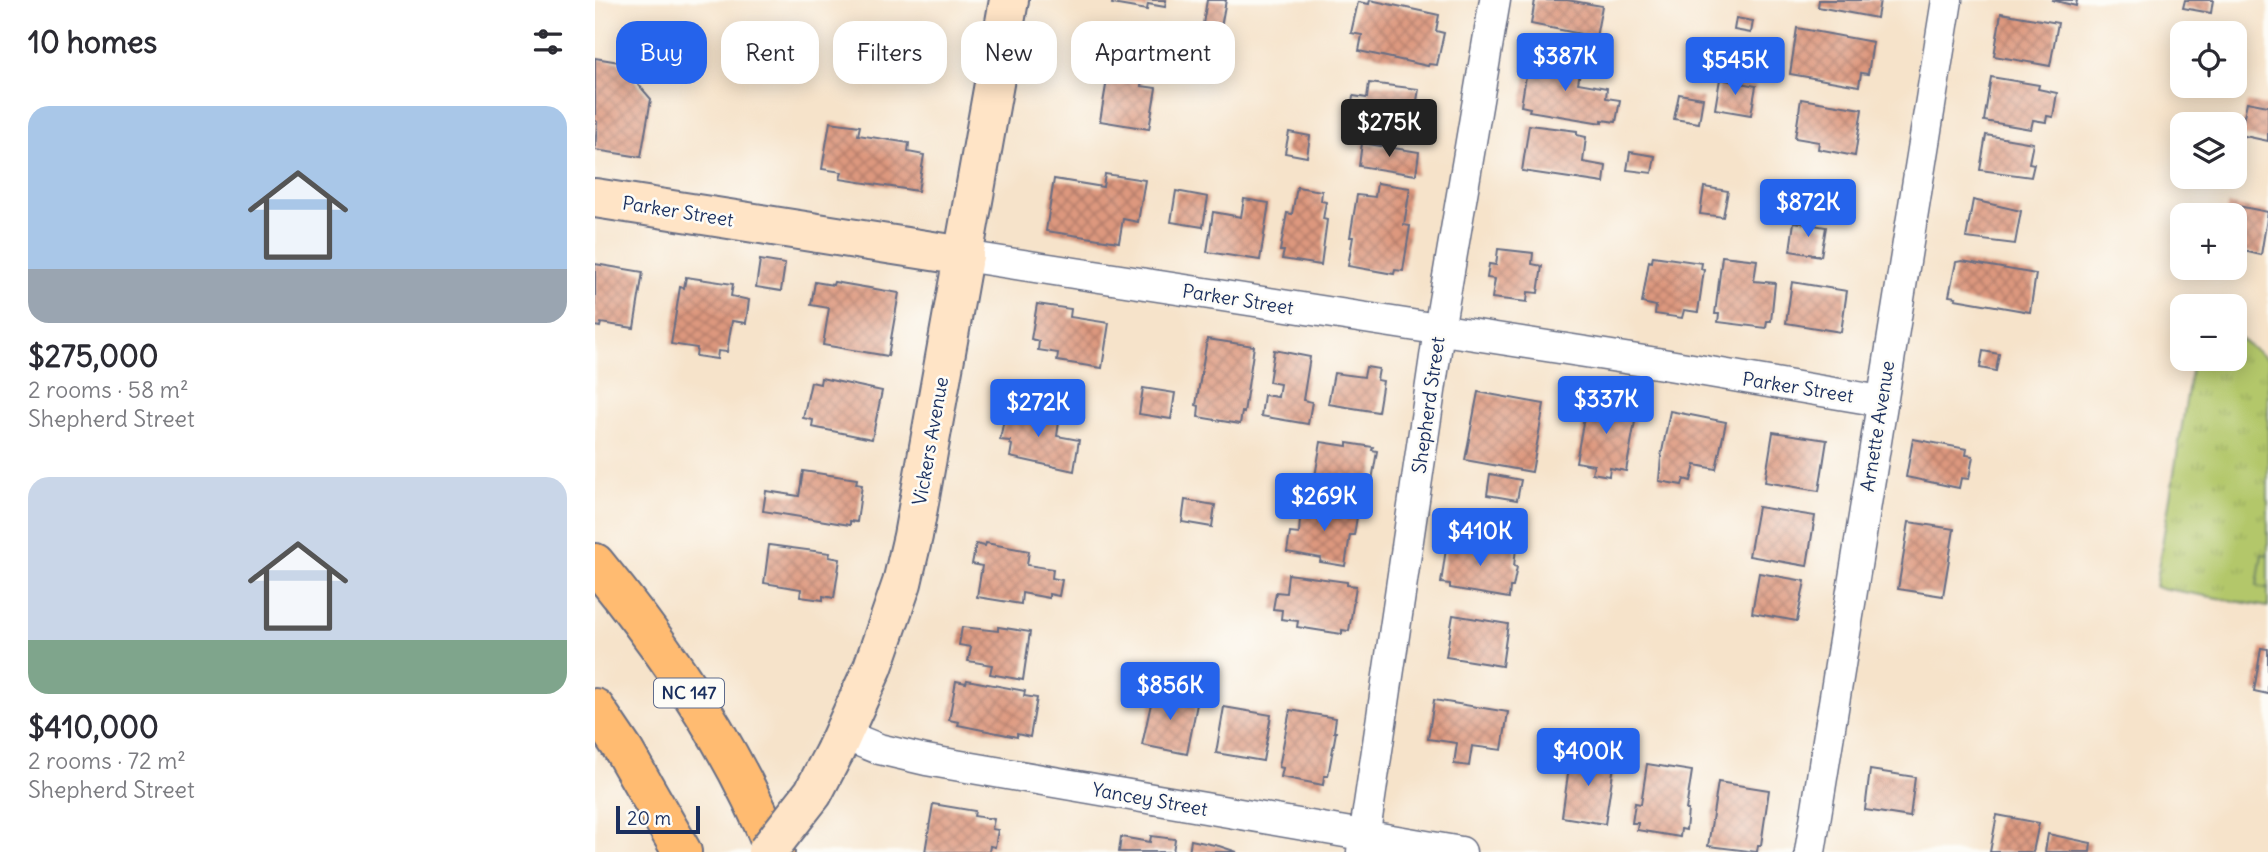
<!DOCTYPE html>
<meta charset="utf-8">
<style>
:root{--surface:#fff;--page:#f7f7f7;--text:#2b2b33;--muted:#7c7c81;--accent:#2563eb}
body{margin:0;font-family:Delius,sans-serif;background:var(--page);color:var(--text);height:100vh;display:flex;flex-direction:column;font-size:26px;white-space:nowrap}
*{box-sizing:border-box;margin:0}
p{font-size:23px;color:var(--muted)}
.icon{flex:none;width:38px;height:38px;fill:none;stroke:currentColor;stroke-width:2;stroke-linecap:round;stroke-linejoin:round}
.map{position:relative;flex:1;overflow:hidden}
.drawer{display:flex;flex-direction:column;background:var(--surface);width:595px}
.drawer>*{flex:none}
.top-card{position:absolute;left:21px;top:21px;width:665px;height:63px;display:flex;gap:14px}
.tools{position:absolute;left:1575px;top:21px;display:grid;gap:14px}
.tools a{display:grid;place-items:center;width:77px;height:77px;border-radius:14px;background:var(--surface);box-shadow:0 4px 18px #0003;font-size:35px}
.scale{position:absolute;left:21px;bottom:18px;width:84px;box-sizing:border-box;padding-left:7px;border:4px solid #1b2f5e;border-top:0;font-size:19px;line-height:24px;white-space:nowrap;color:#1b2f5e;-webkit-text-stroke:5px #fdfcf7;paint-order:stroke}
.price{position:absolute;translate:-50% -60px;padding:0 16px;border-radius:7px;background:var(--accent);color:#fff;font-size:23px;line-height:46px;filter:drop-shadow(0 2px 4px #0008)}
.price::after{content:'';position:absolute;left:50%;top:42px;width:21px;height:16px;margin-left:-10px;background:inherit;clip-path:polygon(0 0,100% 0,50% 100%)}
.price.selected{background:#222;color:#fff}
ul{padding:0;list-style:none}
li{display:grid;align-content:center;gap:14px;height:371px;padding:0 28px}
li span{display:grid;place-items:center;height:217px;border-radius:21px;color:#555}
li>.icon{margin-inline-start:auto}
span .icon{width:126px;height:126px;fill:#fffc;stroke-width:1}
li b{font-size:30px}
h2{display:flex;justify-content:space-between;align-items:center;height:84px;padding:0 28px;font-size:30px}
.pill{padding:0 24px;border-radius:21px;background:var(--surface);box-shadow:0 4px 18px #0003;font-size:24px;line-height:63px}
.pill.selected{background:var(--accent);color:#fff}
main{display:flex;flex:1;min-height:0}
.map>svg:first-child{display:block}
.grass{fill:url(#grass-tufts);stroke:#677b64;stroke-width:2}
.pitch{fill:#b3c76b;stroke:#677b64;stroke-width:2}
.building{fill:url(#building-cross-hatch)}
.lines{fill:none;stroke-linecap:round;stroke-linejoin:round}
.street-casing{stroke:#686e84;stroke-width:33}
.secondary-casing{stroke:#686e84;stroke-width:42}
.highway-casing{stroke:#686e84;stroke-width:42}
.street{stroke:#fff;stroke-width:30}
.secondary{stroke:#ffe4c6;stroke-width:38}
.highway{stroke:#ffbb71;stroke-width:38}
.secondary-bridge-casing{stroke:#686e84;stroke-width:42;stroke-linecap:butt}
.secondary-bridge{stroke:#ffe4c6;stroke-width:38}
.labels{text-anchor:middle;stroke-width:5;stroke-linejoin:round;paint-order:stroke}
.shield{fill:#fdfcf7;stroke:#5f6c8c;stroke-width:2}
.shield-label{font-size:18px;font-weight:bold;fill:#1b2f5e}
.street-label{font-size:19px;fill:#1b2f5e;stroke:#fdfcf7}
</style>
<main>
<section class="drawer">
<h2>10 homes<svg class="icon" aria-label="filters" viewBox="0 0 24 24"><path d="M4 7h16M4 17h16"/><circle cx="9" cy="7" r="2"/><circle cx="15" cy="17" r="2"/></svg></h2>
<ul>
<li><span style="background:linear-gradient(#a9c7e8 75%,#9aa5b1 0)"><svg class="icon" aria-label="home" viewBox="0 0 24 24"><path d="M3 11l9-7 9 7M6 9v11h12V9"/></svg></span><div><b>$275,000</b><p>2 rooms · 58 m²</p><p>Shepherd Street</p></div></li>
<li><span style="background:linear-gradient(#c9d6e8 75%,#7fa58c 0)"><svg class="icon" aria-label="home" viewBox="0 0 24 24"><path d="M3 11l9-7 9 7M6 9v11h12V9"/></svg></span><div><b>$410,000</b><p>2 rooms · 72 m²</p><p>Shepherd Street</p></div></li>
</ul>
</section>
<div class="map">
<svg width="1673" height="852" viewBox="0 0 1673 852">
<defs>
<pattern id="grass-tufts" width="24" height="20" patternUnits="userSpaceOnUse" patternTransform="scale(1.75)"><rect width="24" height="20" fill="#b3c76b"/><path d="M3 7l-1-3M5 7V3M7 7l1-3M15 17l-1-3M17 17v-4M19 17l1-3" fill="none" stroke="#99ab5f"/></pattern>
<pattern id="building-cross-hatch" width="8" height="8" patternUnits="userSpaceOnUse" patternTransform="scale(1.75)"><rect width="8" height="8" fill="#dd987e"/><path d="M0 0l8 8M0 8l8-8" fill="none" stroke="#b27c6a"/></pattern>
</defs>
<rect width="100%" height="100%" fill="#fdfcf7"/>
<filter id="ink" filterUnits="userSpaceOnUse"><feTurbulence type="fractalNoise" baseFrequency=".0143" numOctaves="2"/><feDisplacementMap in="SourceGraphic" scale="14" xChannelSelector="R" yChannelSelector="G"/><feConvolveMatrix kernelMatrix="1 2 1 2 8 2 1 2 1" color-interpolation-filters="sRGB"/></filter>
<filter id="wash" filterUnits="userSpaceOnUse"><feTurbulence type="fractalNoise" baseFrequency=".00686" numOctaves="4" result="noise"/><feDisplacementMap in="SourceGraphic" scale="28" xChannelSelector="R" yChannelSelector="G"/><feGaussianBlur stdDeviation="1.57" result="paint"/><feColorMatrix in="noise" values="0 0 0 0 0 0 0 0 0 0 0 0 0 0 0 0 0 1.4 0 .05"/><feComposite in="paint" operator="in"/></filter>
<g filter="url(#wash)">
<rect width="100%" height="100%" fill="#f6e3ca"/>
<path class="grass" d="M1640,335L1673,360V607L1560,587L1598,359H1640Z"/>
<path class="pitch" d="M1667,554L1673,555V588L1662,586Z"/>
<g id="blocks">
<path class="building" d="M518,0H571L570,7L553,4L552,10L517,4Z
M612,0H631L626,27L608,24Z
M775,0L844,15L841,31L849,33L842,65L834,64L833,66L764,51L767,35L756,33L763,2L774,4Z
M940,0H972L1007,6L1001,37L936,24Z
M1224,0H1285L1282,18L1223,7Z
M1457,0H1482L1481,6Z
M1590,0H1618L1616,13L1588,8Z
M1406,13L1463,23L1455,66L1399,56Z
M1141,18L1158,21L1156,33L1139,30Z
M1202,28L1278,42L1273,74L1266,73L1264,86L1195,74Z
M942,56L986,66L983,83L1012,88L1011,98L1025,100L1021,122L1007,120V123L934,111L935,108L926,106L934,58L941,59Z
M0,58L24,62L56,99L46,157L0,150L2,122L0,120Z
M513,74L547,79L546,86L561,88L554,129L505,121Z
M1396,77L1444,85L1443,89L1462,93L1458,117L1452,116L1451,122L1438,120L1436,129L1389,121Z
M1125,79L1161,86L1156,115L1120,109Z
M774,83L824,89L815,141L790,137V133L767,130V124L754,122L758,96L772,98Z
M1084,94L1108,98L1104,123L1079,119Z
M1206,99L1267,109L1260,156L1223,149L1224,142L1200,138Z
M1652,102L1673,106V141L1645,135Z
M235,122L265,126L263,135L314,143L313,152L329,155L323,191L245,179L247,172L227,169Z
M934,125L982,131V135L991,137L988,162L1011,166L1009,183L927,171Z
M694,132L715,136L712,157L690,153Z
M1391,135L1438,143L1434,163L1439,164L1436,177L1385,170Z
M767,143L824,152L821,175L764,166Z
M1035,152L1060,156L1057,173L1032,170Z
M510,174L550,180L543,222L528,219L524,242L451,231L459,179L508,187Z
M782,183L815,188L809,225L815,226L808,271L800,270L799,274L753,266L758,237H755L762,195L780,197Z
M702,187L727,191L726,201L731,202L728,219L732,220L726,265L687,259L689,251H685L692,213L697,214Z
M1109,187L1133,191L1128,217L1105,214Z
M581,191L613,197L608,227L576,222Z
M649,199L674,203L665,260L612,252L618,212L646,217Z
M1378,200L1426,211L1420,244L1371,238Z
M1633,204L1673,212L1666,255L1640,249V215H1630Z
M1199,222L1231,227L1226,256L1195,251Z
M903,249L938,253L937,264L947,266L943,293L933,292L932,302L897,298L900,279L892,278L894,264L901,265Z
M1058,256L1107,263L1106,269L1109,270L1103,312L1089,310L1087,318L1060,314L1061,306L1047,303L1054,261L1057,262Z
M1127,256L1162,260L1159,281L1180,283L1176,321H1172L1171,328L1123,322L1124,314H1120Z
M165,260L190,264L186,291L161,287Z
M1367,261L1441,274L1435,312L1360,299L1361,297L1354,296L1361,262Z
M0,264L48,272L39,328L6,323L5,327L0,326Z
M91,277L138,284L136,296L154,300L151,323L137,321L132,352L123,351L122,359L101,356L102,348L76,344L85,287L89,288Z
M220,282L238,285L239,282L304,293L293,356L228,345L234,308L216,305Z
M1197,282L1252,291L1246,332L1191,323Z
M442,304L476,309L475,317L514,323L507,368L462,361L463,353L443,350L444,341L436,339Z
M612,339L659,346L649,413L647,412L645,424L603,417L604,406L601,405Z
M679,350L715,357L708,400L717,402L713,424L666,416L669,395L683,397L685,384L674,382Z
M1388,351L1404,354L1401,371L1385,368Z
M771,367L784,369L782,380L788,381L783,412L733,404L739,373L769,377Z
M226,378L287,391L277,439L217,427L218,420L208,418L216,382L225,384Z
M548,388L580,393L576,419L544,414Z
M883,392L949,404L937,472L870,460Z
M995,399L1040,407L1039,415L1041,416L1031,471L1015,468L1014,476L997,473L999,465L981,462L991,406L993,407Z
M422,407L465,415L462,436L484,440L479,471L415,457L417,445L415,444V441L405,440L411,408L421,410Z
M1075,411L1131,422L1121,469L1100,465L1096,481L1089,479L1087,485L1064,481L1066,457Z
M1178,432L1232,440L1224,491L1170,482Z
M1318,439L1372,449L1371,455L1378,456L1374,479L1366,478L1364,488L1311,477Z
M726,442L752,446V443L778,447L777,450L782,451L774,498L770,497V500L718,488Z
M208,471L262,479L261,484L267,485L262,522L255,521V525L168,511L171,491L204,496Z
M895,474L926,480L922,500L892,495Z
M590,500L620,505L617,527L587,522Z
M706,504L722,507V504L763,511L759,535H755L750,566L725,562L726,558L692,552L695,533L704,534Z
M1163,507L1220,516L1212,566L1154,556Z
M1314,522L1359,529L1348,596L1303,589Z
M862,538L921,548L919,566L922,567L918,587H915L914,598L855,588V584L846,583L852,542L862,543Z
M391,543L434,551L432,565L458,569L457,578L467,580L464,596L454,594V598L427,593L426,604L382,597L387,566L377,564L381,544L390,546Z
M174,545L235,553L234,557L245,559L239,598L228,596V600L205,597L206,589L169,583Z
M1164,573L1210,581L1202,621L1157,613Z
M693,574L752,582V585L761,586L754,631L747,630V634L702,627L703,621L686,619L687,610L678,609L681,592L691,593Z
M858,615L913,624L907,666L851,657Z
M367,627L403,631V627L435,632L428,680L395,674L397,665L373,661L376,647L364,645Z
M1666,648L1673,649V694L1659,691Z
M372,680L430,691L429,696L442,698L435,737L422,734V737L363,725L364,722L354,720L361,681L371,683Z
M559,690L603,699L592,754L547,745Z
M839,700L913,712L907,750L877,746L874,766L859,764L862,743L833,739Z
M629,707L676,715L668,761L621,753Z
M695,710L741,718L739,732H741L733,776H729L728,785L686,777L688,768L684,767Z
M976,753L1020,759L1010,824L967,817Z
M1052,764L1097,771L1091,810H1093L1091,830L1086,829L1085,837L1042,830L1043,823H1037L1040,803L1046,804Z
M1275,770L1320,777L1315,817L1270,810Z
M1123,782L1174,790L1166,845H1163L1162,852L1113,846Z
M338,804L380,811L379,816L399,819L397,829L403,830L400,847L395,846L394,852H330Z
M1402,815L1444,823L1438,852H1395Z
M1453,834L1496,843L1495,852H1450Z
M556,836L580,839L578,852H524L526,837L555,842Z
M596,840L624,846L642,852H594Z"/>
</g>
</g>
<g filter="url(#ink)">
<use href="#blocks" fill-opacity="0" stroke="#686e84" stroke-width="2"/>
<g class="lines">
<g class="street-casing">
<path id="street" d="M369,256L1062,363L1286,401
M247,734L284,749L331,760L866,852
M767,852L844,330L900,0
M1215,852L1352,0"/>
</g>
<g class="secondary-casing">
<path id="secondary" d="M0,198L369,256
M240,751L278,667L307,583L318,536L414,0"/>
</g>
<g class="highway-casing">
<path id="highway" d="M0,563C70,648 139,748 180,852
M0,708L29,751L87,852"/>
</g>
<use href="#street" class="street"/>
<use href="#secondary" class="secondary"/>
<use href="#highway" class="highway"/>
<g class="secondary-bridge-casing">
<path id="secondary-bridge" d="M172,852L218,793L240,751"/>
</g>
<use href="#secondary-bridge" class="secondary-bridge"/>
</g>
</g>
<g class="labels">
<rect class="shield" x="59" y="678.5" width="70" height="29" rx="5"/>
<g class="shield-label">
<text x="94" y="699">NC 147</text>
</g>
<g class="street-label">
<text transform="translate(83 211) rotate(9)" y="7">Parker Street</text>
<text transform="translate(643 299) rotate(9)" y="7">Parker Street</text>
<text transform="translate(1203 387) rotate(9)" y="7">Parker Street</text>
<text transform="translate(833 405) rotate(-82)" y="7">Shepherd Street</text>
<text transform="translate(1282 426) rotate(-81)" y="7">Arnette Avenue</text>
<text transform="translate(335 441) rotate(-80)" y="7">Vickers Avenue</text>
<text transform="translate(555 799) rotate(10)" y="7">Yancey Street</text>
</g>
</g>
</svg>
<div class="tools">
<a><svg class="icon" aria-label="locate" viewBox="0 0 24 24"><circle cx="12" cy="12" r="6"/><path d="M12 2v4M12 18v4M2 12h4M18 12h4"/></svg></a>
<a><svg class="icon" aria-label="layers" viewBox="0 0 24 24"><path d="M12 4l9 5-9 5-9-5zM3 14l9 5 9-5"/></svg></a>
<a>+</a>
<a>−</a>
</div>
<div class="scale">20 m</div>
<b class="price" style="left:970px;top:93px">$387K</b>
<b class="price" style="left:1140px;top:97px">$545K</b>
<b class="price selected" style="left:794px;top:159px">$275K</b>
<b class="price" style="left:1213px;top:239px">$872K</b>
<b class="price" style="left:1011px;top:436px">$337K</b>
<b class="price" style="left:443px;top:439px">$272K</b>
<b class="price" style="left:729px;top:533px">$269K</b>
<b class="price" style="left:885px;top:568px">$410K</b>
<b class="price" style="left:575px;top:722px">$856K</b>
<b class="price" style="left:993px;top:788px">$400K</b>
<div class="top-card">
<a class="pill selected">Buy</a>
<a class="pill">Rent</a>
<a class="pill">Filters</a>
<a class="pill">New</a>
<a class="pill">Apartment</a>
</div>
</div>
</main>
